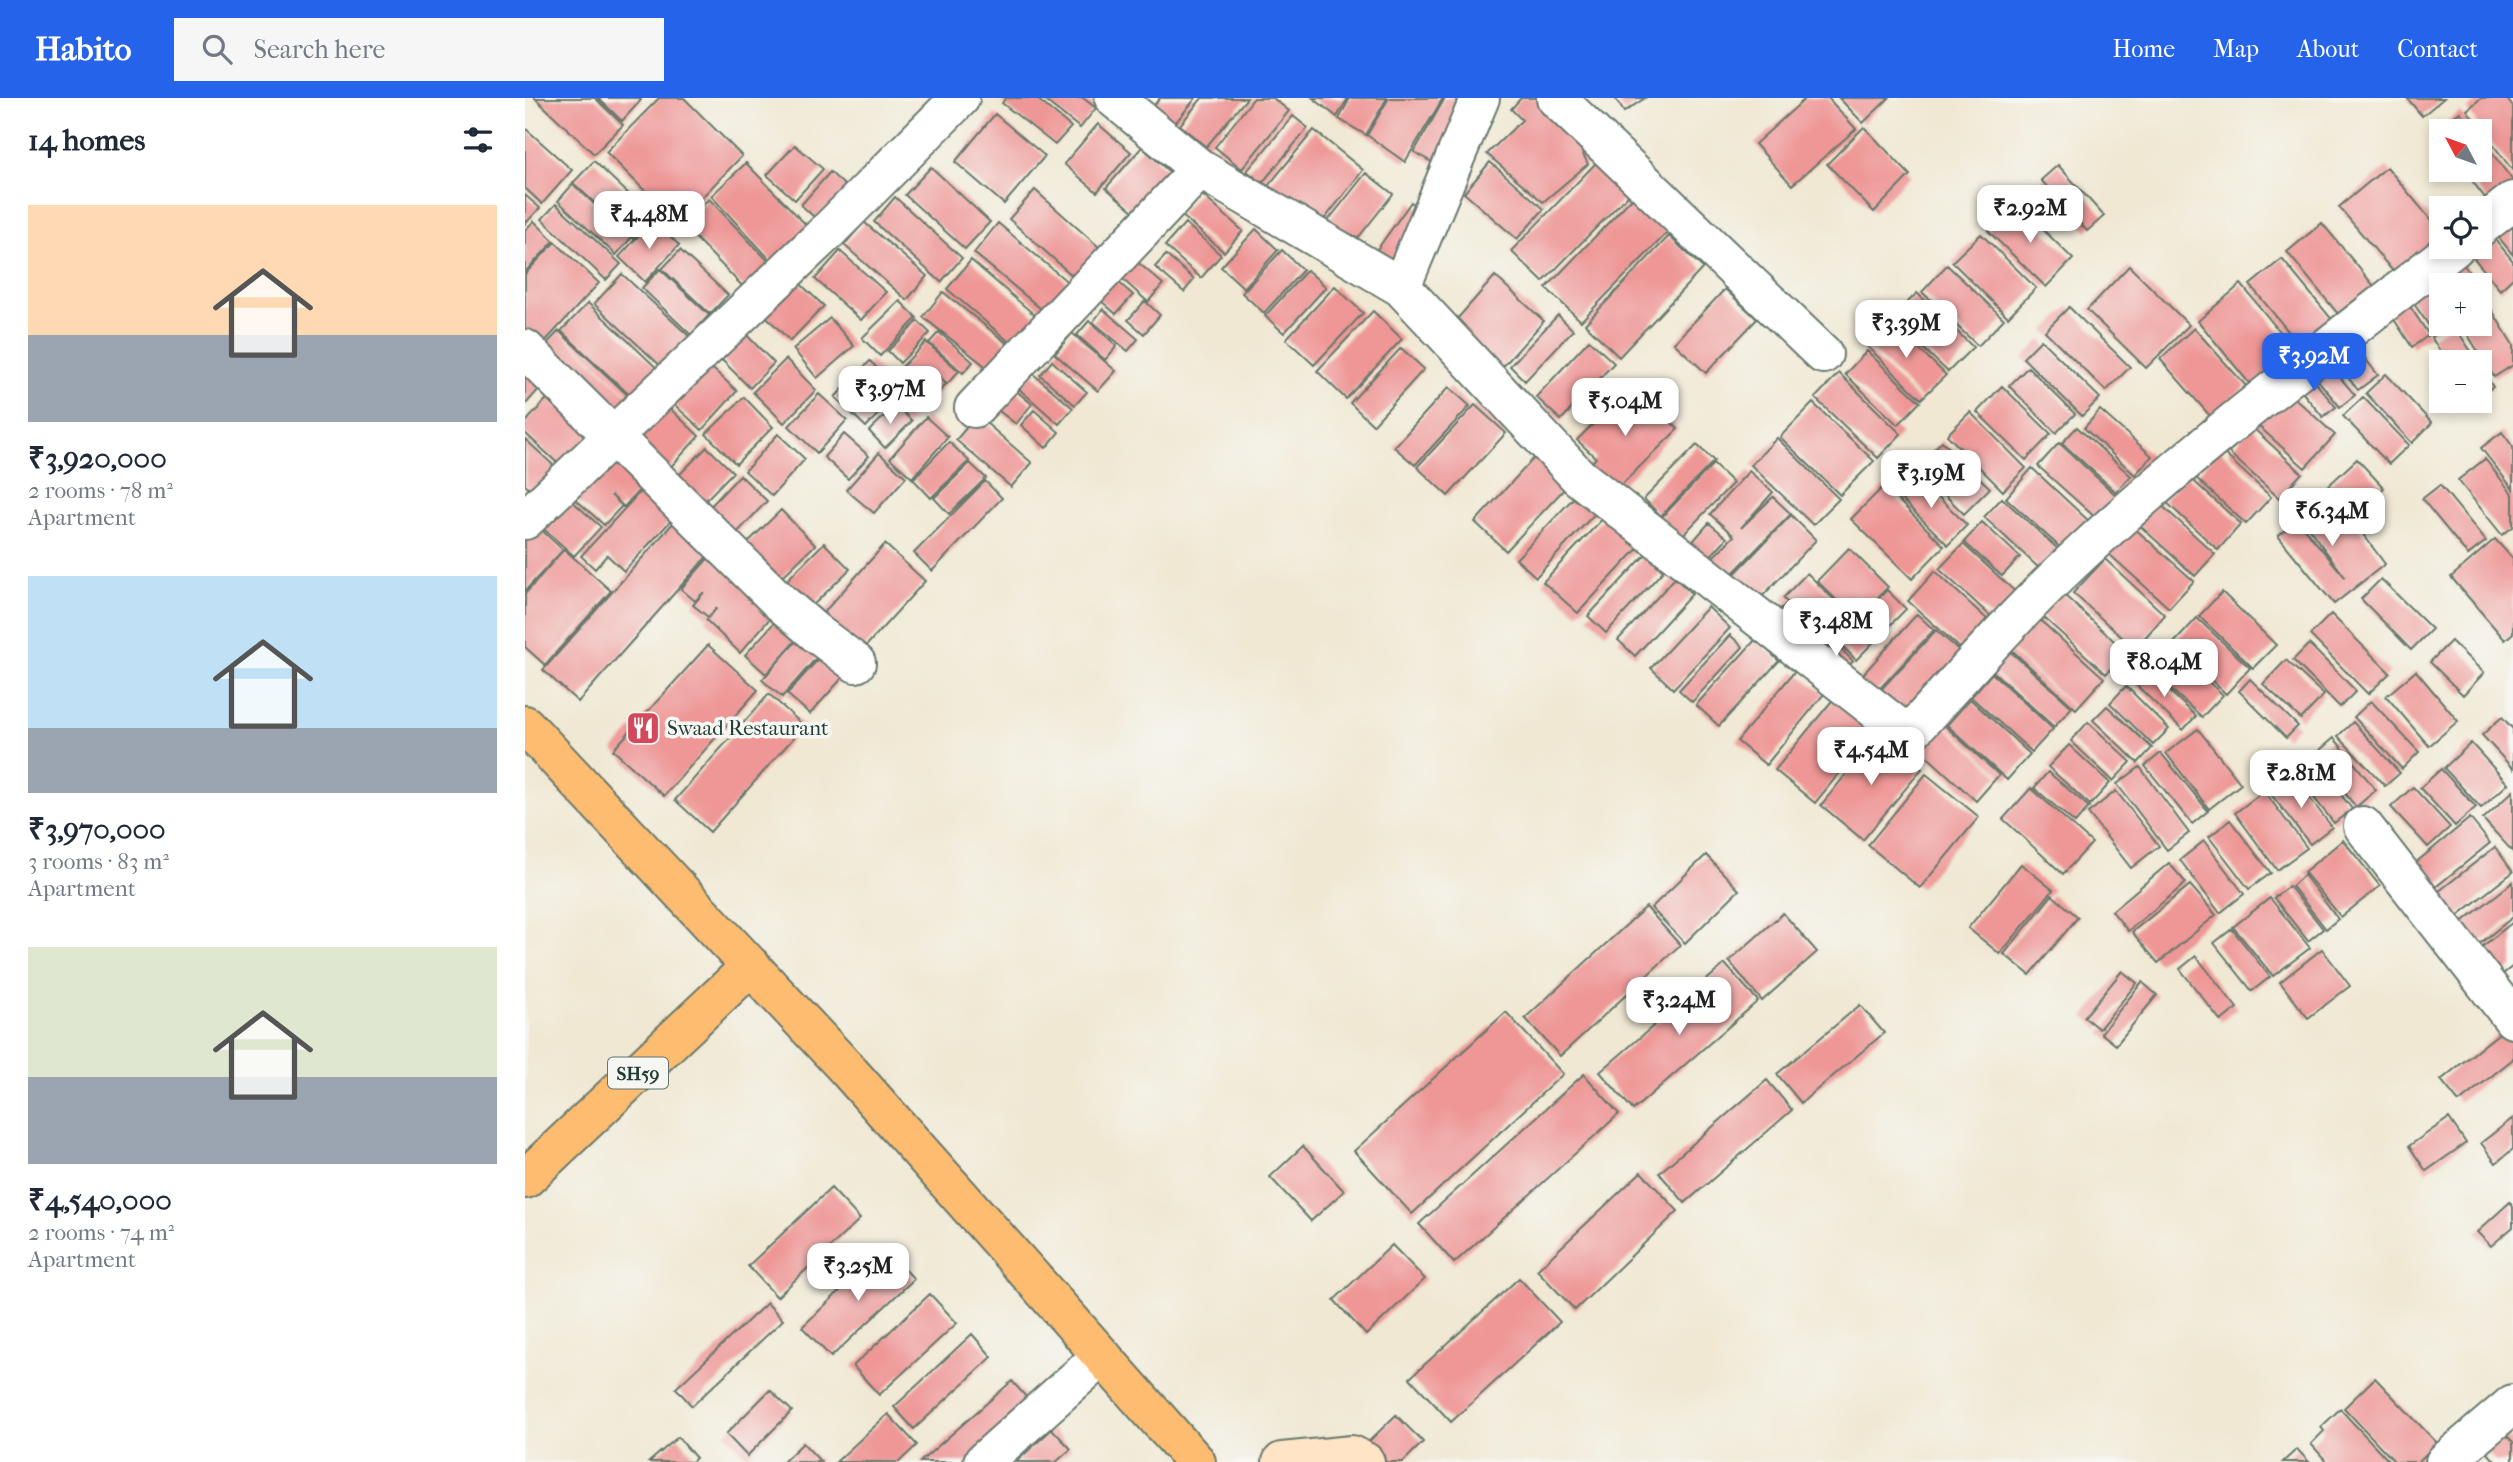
<!DOCTYPE html>
<meta charset="utf-8">
<style>
:root{--surface:#fff;--page:#f6f6f7;--text:#1f2937;--muted:#747a83;--accent:#2563eb}
body{margin:0;font-family:"IM FELL French Canon",serif;background:var(--page);color:var(--text);height:100vh;display:flex;flex-direction:column;font-size:26px;white-space:nowrap}
*{box-sizing:border-box;margin:0}
p{font-size:23px;color:var(--muted)}
.icon{flex:none;width:38px;height:38px;fill:none;stroke:currentColor;stroke-width:2;stroke-linecap:round;stroke-linejoin:round}
.map{position:relative;flex:1;overflow:hidden}
.side{display:flex;flex-direction:column;background:var(--surface);width:525px}
.side>*{flex:none}
.needle{width:46px;rotate:311deg}
.buttons{position:absolute;left:1904px;top:21px;display:grid;gap:14px}
.buttons a{display:grid;place-items:center;width:63px;height:63px;border-radius:0px;background:var(--surface);box-shadow:0 4px 10px #0003;font-size:35px}
.price{position:absolute;translate:-50% -60px;padding:0 16px;border-radius:14px;background:#fff;color:#222;font-size:23px;line-height:46px;filter:drop-shadow(0 2px 4px #0008)}
.price::after{content:'';position:absolute;left:50%;top:42px;width:21px;height:16px;margin-left:-10px;background:inherit;clip-path:polygon(0 0,100% 0,50% 100%)}
.price.on{background:var(--accent);color:#fff}
ul{padding:0;list-style:none}
li{display:grid;align-content:center;gap:14px;height:371px;padding:0 28px}
li span{display:grid;place-items:center;height:217px;border-radius:0px;color:#555}
li>.icon{margin-inline-start:auto}
span .icon{width:126px;height:126px;fill:#fffc;stroke-width:1}
li b{font-size:30px}
h2{display:flex;justify-content:space-between;align-items:center;height:84px;padding:0 28px;font-size:30px}
header{display:flex;align-items:center;gap:42px;box-sizing:border-box;height:98px;padding:0 35px;background:var(--accent);color:#fff}
header strong{font-size:33px}
nav{display:flex;gap:38px;margin-inline-start:auto;font-size:24px}
.search{width:490px;height:63px;background:var(--page);display:flex;align-items:center;gap:18px;box-sizing:border-box;padding:0 24px;border-radius:0px;color:var(--muted);font-size:26px}
main{display:flex;flex:1;min-height:0}
.map>svg:first-child{display:block}
.building{fill:#ee9796}
.lines{fill:none;stroke-linecap:round;stroke-linejoin:round}
.street-casing{stroke:#68796c;stroke-width:42}
.secondary-casing{stroke:#68796c;stroke-width:42}
.primary-casing{stroke:#68796c;stroke-width:42}
.street{stroke:#fff;stroke-width:38}
.secondary{stroke:#ffe4c6;stroke-width:38}
.primary{stroke:#febc70;stroke-width:38}
.labels{text-anchor:middle;stroke-width:7;stroke-linejoin:round;paint-order:stroke}
.shield{fill:#f6f6f2;stroke:#60746d;stroke-width:2}
.shield-label{font-size:19px;font-weight:bold;fill:#1f3d34}
.poi-label{font-size:21px;fill:#1f3d34;stroke:#f6f6f2;text-anchor:start}
</style>
<header>
<strong>Habito</strong>
<div class="search"><svg class="icon" aria-label="search" viewBox="0 0 24 24"><circle cx="10" cy="10" r="6"/><path d="M15 15l6 6"/></svg>Search here</div>
<nav><a>Home</a><a>Map</a><a>About</a><a>Contact</a></nav>
</header>
<main>
<section class="side">
<h2>14 homes<svg class="icon" aria-label="filters" viewBox="0 0 24 24"><path d="M4 7h16M4 17h16"/><circle cx="9" cy="7" r="2"/><circle cx="15" cy="17" r="2"/></svg></h2>
<ul>
<li><span style="background:linear-gradient(#ffd9b3 60%,#9aa5b1 0)"><svg class="icon" aria-label="home" viewBox="0 0 24 24"><path d="M3 11l9-7 9 7M6 9v11h12V9"/></svg></span><div><b>₹3,920,000</b><p>2 rooms · 78 m²</p><p>Apartment</p></div></li>
<li><span style="background:linear-gradient(#bfe0f5 70%,#9aa5b1 0)"><svg class="icon" aria-label="home" viewBox="0 0 24 24"><path d="M3 11l9-7 9 7M6 9v11h12V9"/></svg></span><div><b>₹3,970,000</b><p>3 rooms · 83 m²</p><p>Apartment</p></div></li>
<li><span style="background:linear-gradient(#dfe7d0 60%,#9aa5b1 0)"><svg class="icon" aria-label="home" viewBox="0 0 24 24"><path d="M3 11l9-7 9 7M6 9v11h12V9"/></svg></span><div><b>₹4,540,000</b><p>2 rooms · 74 m²</p><p>Apartment</p></div></li>
</ul>
</section>
<div class="map">
<svg width="1988" height="1364" viewBox="0 0 1988 1364">
<rect width="100%" height="100%" fill="#f6f6f2"/>
<filter id="ink" filterUnits="userSpaceOnUse"><feTurbulence type="fractalNoise" baseFrequency=".0143" numOctaves="2"/><feDisplacementMap in="SourceGraphic" scale="14" xChannelSelector="R" yChannelSelector="G"/><feConvolveMatrix kernelMatrix="1 2 1 2 8 2 1 2 1" color-interpolation-filters="sRGB"/></filter>
<filter id="wash" filterUnits="userSpaceOnUse"><feTurbulence type="fractalNoise" baseFrequency=".00686" numOctaves="4" result="noise"/><feDisplacementMap in="SourceGraphic" scale="28" xChannelSelector="R" yChannelSelector="G"/><feGaussianBlur stdDeviation="1.57" result="paint"/><feColorMatrix in="noise" values="0 0 0 0 0 0 0 0 0 0 0 0 0 0 0 0 0 1.4 0 .05"/><feComposite in="paint" operator="in"/></filter>
<g filter="url(#wash)">
<rect width="100%" height="100%" fill="#f0e8d3"/>
<g id="blocks">
<path class="building" d="M10,0H70L98,27L69,56Z
M73,0H115L116,2L97,23Z
M134,0H159L217,58L152,125L81,54Z
M481,0H511L546,29L530,47L477,5Z
M517,0H558L571,10L555,30Z
M635,0H671L641,36L620,18Z
M677,0H722L681,49L655,27Z
M729,0H748L764,13L717,71L690,49Z
M788,0H823L812,19Z
M825,0H862L841,37L814,21Z
M864,0H918L880,64L842,37Z
M920,0H933L945,7L910,66L889,54Z
M996,0H1030L1063,66L1018,104L962,56L997,22L986,11Z
M1090,0H1120L1099,14Z
M1281,0H1303L1331,31L1267,87L1230,46Z
M1314,0H1364L1338,25Z
M1882,0H1919L1897,18Z
M1956,0H1981L1988,9V73L1942,12Z
M1935,14L1950,33H1916V42L1909,33Z
M470,16L520,58L479,106L430,64Z
M768,18L783,30L737,85L722,73Z
M573,26L606,54L572,94L539,66Z
M1339,29L1385,77L1349,114L1302,66Z
M0,30L47,72L17,106L0,90Z
M789,32L838,72L794,128L743,88Z
M1955,39L1988,83V87L1964,105L1939,72H1955Z
M270,47L298,71L270,102L242,77Z
M617,49L651,80L616,120L581,90Z
M69,63L129,120L109,141L48,85Z
M965,64L1019,111L992,141L939,95Z
M221,65L289,135L253,170L186,98Z
M1071,65L1104,96L1018,184L986,153Z
M1533,67L1579,118L1562,133L1516,82Z
M406,69L465,124L440,151L380,97Z
M1862,69L1916,134V141L1872,178L1814,109Z
M305,74L328,95L299,128L276,107Z
M841,75L868,96L825,150L798,129Z
M48,86L106,140L91,157L33,103Z
M510,92L585,159L559,188L484,121Z
M674,94L718,133L699,154L655,116Z
M0,97L15,110L0,126Z
M370,99L437,160L416,184L349,124Z
M1107,100L1143,134L1056,223L1021,190Z
M184,101L251,171L225,196L157,126Z
M886,104L905,118L864,174L846,160Z
M1490,104L1548,161L1521,189L1463,133Z
M31,106L96,166L81,182L17,121Z
M128,122L154,147L120,184L94,159Z
M9,123L29,143L0,174V132Z
M1988,123V157L1966,130Z
M339,124L402,178L382,202L319,147Z
M473,125L545,186L521,215L449,155Z
M660,125L696,157L676,180L640,148Z
M1797,125L1853,193L1818,222L1762,154Z
M731,131L753,152L719,190L696,169Z
M1965,135L1988,163V180L1975,192L1943,153L1948,149H1955V143Z
M1456,136L1511,190L1483,219L1427,164Z
M1144,138L1178,170L1094,259L1060,226Z
M30,144L74,185L15,249L0,235V176Z
M155,152L203,197L185,216L137,171Z
M757,152L778,172L739,215L717,195Z
M315,153L361,194L336,222L290,181Z
M641,157L669,181L659,194L630,169Z
M609,161L638,186L623,204L594,178Z
M1757,161L1814,230L1782,256L1725,187Z
M446,162L520,226L495,253L422,191Z
M1936,162L1952,187H1917L1911,178Z
M1422,167L1479,221L1453,248L1397,194Z
M1604,168L1664,227L1621,270L1562,212Z
M135,171L184,217L166,237L117,190Z
M782,172L801,189L759,235L740,218Z
M583,175L608,197L591,216L566,194Z
M97,176L167,241L139,271L69,206Z
M970,178L1019,223L974,273L925,229Z
M268,179L299,208L265,243L235,212Z
M1902,184L1916,205V226L1907,232L1883,197Z
M1716,186L1772,255L1729,291L1673,223Z
M810,188L838,215L789,267L761,241Z
M1200,191L1232,221L1181,275L1149,245Z
M418,194L493,254L473,278L398,219Z
M1392,195L1448,249L1423,274L1367,220Z
M1878,198L1904,237L1887,249L1861,209Z
M375,203L392,220L355,258L337,240Z
M620,203L635,217L619,236L603,222Z
M1962,204L1988,247V267L1969,279L1936,226H1955V208Z
M63,205L137,275L111,303L36,233Z
M1544,209L1605,269L1581,293L1520,233Z
M578,211L613,241L603,253L568,224Z
M848,213L877,241L821,301L792,273Z
M1033,217L1048,232L1000,283L985,268Z
M305,220L329,248L292,280L268,251Z
M393,223L405,235L375,265L363,253Z
M564,223L592,248L580,262L552,237Z
M1365,223L1421,277L1396,301L1342,248Z
M210,225L249,265L225,290L185,250Z
M1928,226L1953,264H1922L1906,239Z
M1669,230L1721,288L1686,319L1635,261Z
M34,233L110,304L89,328L12,256Z
M414,234L448,264L438,275L404,245Z
M547,235L591,273L573,293L530,256Z
M1824,240L1853,277L1833,292L1804,255Z
M1064,242L1089,265L1036,322L1011,299Z
M1516,242L1575,300L1557,318L1498,260Z
M401,244L434,273L422,286L414,278L421,286L403,306L370,276Z
M876,250L899,271L848,327L825,305Z
M1342,253L1395,304L1373,327L1320,276Z
M1797,258L1830,297L1815,309L1783,270Z
M177,261L212,293L177,332L142,300Z
M261,261L291,292L259,325L228,294Z
M345,263L375,293L341,329L310,299Z
M527,263L562,294L550,307L515,277Z
M1955,268L1968,289L1955,297Z
M1503,269L1550,316L1531,335L1484,288Z
M1779,271L1811,309L1798,319L1767,282Z
M0,274L22,282L0,307Z
M507,275L548,310L534,326L493,290Z
M1314,275L1376,336L1353,360L1290,300Z
M1861,276L1907,325L1887,345L1841,295Z
M482,285L507,306L491,326L465,306Z
M1108,286L1153,331L1088,395L1061,370L1071,360L1052,342Z
M1477,288L1526,336L1501,362L1452,314Z
M924,289L945,308L890,367L869,349Z
M1759,290L1810,337L1780,370L1728,323Z
M28,294L76,336L42,374L0,335V325Z
M294,296L322,322L292,355L264,328Z
M219,299L248,329L211,366L181,336Z
M1838,299L1884,347L1864,366L1818,318Z
M138,304L174,338L142,373L106,339Z
M1288,305L1349,363L1315,397L1255,339Z
M371,307L387,323L360,350L344,333Z
M950,307L981,335L923,398L892,369Z
M509,312L534,334L521,350L496,327Z
M1575,312L1627,358L1610,377L1559,330Z
M1445,314L1501,370L1478,393L1422,337Z
M452,317L507,365L486,389L431,342Z
M401,319L423,339L387,380L365,360Z
M1552,329L1606,378L1591,394L1537,345Z
M1727,329L1777,375L1754,400L1703,354Z
M1977,334L1988,349V391L1956,350Z
M253,336L280,361L247,398L220,373Z
M319,336L344,358L323,381L299,359Z
M1252,340L1314,401L1288,427L1226,367Z
M0,341L39,377L17,402L0,387Z
M1417,343L1465,390L1439,416L1392,369Z
M86,344L125,380L99,409L86,397L97,408L79,427L37,389Z
M424,344L444,363L406,400L388,381Z
M1534,345L1592,398L1572,421L1513,368Z
M1172,347L1189,363L1136,418L1119,401Z
M182,349L208,374L174,409L148,383Z
M1694,351L1746,399L1721,426L1670,379Z
M354,355L381,379L349,415L321,392Z
M1010,359L1042,388L981,453L950,424Z
M1832,361L1859,390L1832,416L1804,387Z
M1960,361L1988,397V429L1977,437L1933,382Z
M445,365L461,380L424,416L409,400Z
M1188,366L1208,385L1156,439L1136,420Z
M1507,370L1566,425L1540,454L1481,400Z
M1224,373L1248,394L1216,430L1248,399L1266,416L1202,481L1184,463L1209,438L1185,416Z
M1390,376L1442,427L1423,447L1371,396Z
M215,377L242,403L208,439L181,413Z
M1662,377L1716,426L1693,452L1639,402Z
M125,383L156,412L99,473L82,457L70,471L56,458Z
M460,383L477,400L407,473L389,455Z
M1915,387L1961,443L1943,457L1897,401Z
M1359,388L1419,448L1387,481L1326,421Z
M1055,393L1074,411L1011,479L991,461Z
M1806,393L1860,466L1809,506L1753,438L1772,422L1820,479L1774,417Z
M37,394L76,429L49,458L10,423Z
M1477,400L1533,451L1515,471L1459,419Z
M1633,404L1690,456L1670,478L1613,426Z
M256,412L290,447L253,483L219,448Z
M157,415L193,446L53,604L18,572Z
M1082,416L1116,447L1053,515L1018,484Z
M1266,417L1291,442L1229,507L1204,482Z
M5,421L38,452L0,493V427Z
M1457,424L1495,459L1477,478L1439,444Z
M1184,425L1202,440L1179,465L1162,450Z
M1608,429L1669,483L1644,510L1584,456Z
M1970,441L1988,461V535L1980,542L1926,479Z
M299,445L325,471L279,516L254,490Z
M360,446L400,483L332,558L292,522Z
M1438,446L1495,498L1472,524L1414,471Z
M1324,450L1363,489L1331,521L1292,483Z
M39,451L86,493L20,567L0,549V496Z
M188,455L234,494L225,505L235,495L253,511L215,555L181,522L192,510L183,519L168,507L179,494L170,503L156,491Z
M1121,456L1138,473L1081,535L1063,518Z
M1580,461L1640,517L1610,551L1548,495Z
M1410,473L1465,524L1438,553L1383,503Z
M1282,475L1327,519L1302,545L1258,500Z
M1150,480L1167,496L1110,558L1093,542Z
M1856,481L1907,531L1886,552L1836,501Z
M1362,492L1381,511L1331,562L1312,543Z
M1536,494L1601,554L1581,576L1516,517Z
M1697,494L1751,547L1728,570L1674,518Z
M1261,506L1301,545L1287,558L1247,519Z
M1183,509L1205,530L1148,591L1126,570Z
M1505,513L1579,580L1551,611L1478,544Z
M258,515L279,533L241,576L220,557Z
M1392,516L1409,532L1349,597L1333,582Z
M1806,516L1865,575L1843,596L1785,537Z
M1672,520L1725,570L1701,596L1648,546Z
M1411,532L1437,555L1377,621L1351,597Z
M280,533L300,550L257,599L237,582Z
M1205,537L1218,549L1167,604L1154,592Z
M1231,541L1254,563L1194,628L1171,607Z
M1308,543L1328,563L1314,578L1293,558Z
M1926,543L1959,575L1938,597L1905,564Z
M1477,546L1547,609L1529,629L1459,565Z
M1784,546L1831,593L1815,609L1768,562Z
M183,547L233,592L139,698L88,652Z
M304,549L327,569L285,616L262,596Z
M1646,550L1698,597L1677,619L1625,573Z
M1761,562L1799,597L1776,621L1738,586Z
M1620,570L1671,618L1658,632L1608,584Z
M1270,573L1299,596L1241,667L1212,643Z
M1891,573L1933,623L1904,648L1861,598Z
M1467,575L1528,631L1507,654L1446,599Z
M1725,581L1773,628L1761,640L1714,593Z
M1601,588L1644,631L1628,647L1585,605Z
M244,596L279,628L185,734L150,702Z
M1310,599L1350,631L1290,705L1250,672Z
M1445,601L1505,656L1482,682L1422,627Z
M1846,603L1894,654L1877,671L1829,619Z
M1582,608L1627,650L1613,665L1568,622Z
M1408,617L1474,677L1451,703L1384,642Z
M1977,619L1988,631V671L1957,637Z
M1563,624L1606,664L1588,683L1546,643Z
M1828,624L1875,675L1860,688L1813,638Z
M1673,631L1716,686L1684,711L1641,655Z
M1354,636L1397,671L1338,742L1296,707Z
M1809,640L1851,692L1831,709L1789,657Z
M1946,645L1983,686L1956,710L1919,670Z
M1544,647L1585,685L1565,707L1523,669Z
M1636,655L1683,713L1667,726L1620,668Z
M1786,658L1827,711L1809,725L1768,673Z
M1615,669L1664,735L1642,752L1592,686Z
M1916,671L1951,709L1930,728L1895,690Z
M1523,674L1564,709L1550,725L1509,690Z
M1401,676L1454,719L1395,790L1343,747Z
M1767,678L1807,729L1785,746L1745,695Z
M1888,689L1925,729L1903,749L1866,709Z
M1506,690L1567,745L1538,776L1478,721Z
M1591,693L1634,748L1606,770L1563,715Z
M1739,693L1782,750L1752,772L1710,715Z
M1988,693V754L1958,721Z
M1945,720L1965,745L1902,796L1883,771Z
M1705,722L1746,775L1724,791L1684,739Z
M1818,742L1855,788L1816,819L1779,774Z
M1679,743L1719,796L1695,815L1655,762Z
M1970,749L1988,774L1927,822L1908,798Z
M1181,757L1214,792L1160,845L1126,810Z
M1644,765L1661,785L1603,833L1587,813Z
M1496,766L1528,792L1475,856L1443,830Z
M1779,777L1813,821L1801,831L1767,788Z
M1988,784V819L1948,851L1931,829Z
M1665,787L1691,817L1633,865L1607,834Z
M1764,788L1798,831L1783,843L1749,800Z
M1527,797L1553,819L1505,877L1479,856Z
M1745,800L1785,850L1748,878L1708,829Z
M1121,809L1155,847L1035,958L1000,920Z
M1258,815L1292,854L1237,903L1204,863Z
M1988,824V868L1974,879L1953,852Z
M1707,831L1745,879L1727,893L1689,845Z
M1797,851L1825,888L1783,920L1755,884Z
M1671,858L1712,910L1696,923L1655,871Z
M1200,866L1233,903L1108,1012L1075,974Z
M1597,873L1612,885L1574,931L1559,919Z
M1617,884L1632,897L1591,947L1576,935Z
M1335,907L1359,935L1276,1005L1252,976Z
M981,914L1038,976L887,1116L829,1053Z
M1983,928L1988,934V961L1934,1004L1916,982Z
M1059,976L1094,1016L929,1165L894,1126Z
M1242,982L1267,1012L1160,1105L1134,1075Z
M1924,1020L1941,1045L1901,1073L1884,1048Z
M1988,1020V1051L1971,1065L1956,1045Z
M778,1048L819,1093L786,1123L745,1079Z
M1116,1074L1153,1113L1050,1212L1012,1172Z
M306,1090L335,1121L252,1199L223,1168Z
M1985,1104L1988,1108V1129L1966,1148L1952,1134Z
M867,1147L900,1181L841,1237L809,1202Z
M360,1150L389,1181L306,1259L277,1229Z
M994,1180L1035,1224L926,1324L885,1280Z
M405,1196L432,1225L354,1297L328,1268Z
M242,1205L258,1222L167,1308L151,1290Z
M447,1236L467,1259L389,1331L369,1309Z
M1850,1280L1912,1345L1893,1364H1870L1819,1310Z
M487,1283L524,1325L479,1364H395Z
M245,1292L267,1313L222,1358L201,1336Z
M1815,1311L1865,1364H1802L1786,1346L1799,1333L1796,1329Z
M363,1316L392,1347L374,1364H311Z
M871,1317L898,1344L878,1364H841L832,1355Z
M527,1331L546,1351L531,1364H491Z
M1979,1335L1988,1344V1364H1971L1961,1353Z
M153,1339L171,1360L167,1364H124Z
M278,1345L296,1364H258Z
M1772,1351L1784,1364H1758Z"/>
</g>
</g>
<g filter="url(#ink)">
<use href="#blocks" fill-opacity="0" stroke="#68796c" stroke-width="2"/>
<g class="lines">
<g class="street-casing">
<path id="street" d="M589,0L675,71L876,189L955,0
M1031,0L1298,256
M1955,129L1988,103
M876,189L1054,379L1383,637C1437,578 1490,517 1548,463C1668,350 1801,251 1930,149
M0,251L254,503L291,535L331,565
M449,310L675,71
M0,422L302,134L435,0
M1838,728L1988,921
M458,1364L577,1258
M1920,1364L1988,1306"/>
</g>
<g class="secondary-casing">
<path id="secondary" d="M757,1364L827,1357L840,1364"/>
</g>
<g class="primary-casing">
<path id="primary" d="M0,627L321,970L671,1364
M0,1081L226,868"/>
</g>
<use href="#street" class="street"/>
<use href="#secondary" class="secondary"/>
<use href="#primary" class="primary"/>
</g>
</g>
<defs>
<g id="restaurant-square" transform="scale(1.75)"><rect x="-9" y="-9" width="18" height="18" rx="4" fill="#d1495b" stroke="#f6f6f2"/><path d="M-5-6h1v4h1v-4h1v4h1v-4h1v5L-1.5 .5V6h-2V.5L-5-1ZM5-6V6H3V1.5H1.5Q1.5-4 5-6Z" fill="#fff"/></g>
</defs>
<g fill-rule="evenodd">
<use href="#restaurant-square" x="118" y="630"/>
</g>
<g class="labels">
<rect class="shield" x="83" y="959.5" width="60" height="31" rx="5"/>
<g class="shield-label">
<text x="113" y="982">SH59</text>
</g>
<g class="poi-label">
<text x="142" y="637">Swaad Restaurant</text>
</g>
</g>
</svg>
<div class="buttons">
<a><svg class="needle" viewBox="-14 -14 28 28"><path d="M0-13l5 13h-10z" fill="#e53935"/><path d="M0 13l5-13h-10z" fill="#747a83"/></svg></a>
<a><svg class="icon" aria-label="locate" viewBox="0 0 24 24"><circle cx="12" cy="12" r="6"/><path d="M12 2v4M12 18v4M2 12h4M18 12h4"/></svg></a>
<a>+</a>
<a>−</a>
</div>
<b class="price" style="left:1505px;top:147px">₹2.92M</b>
<b class="price" style="left:124px;top:153px">₹4.48M</b>
<b class="price" style="left:1381px;top:262px">₹3.39M</b>
<b class="price on" style="left:1789px;top:295px">₹3.92M</b>
<b class="price" style="left:365px;top:328px">₹3.97M</b>
<b class="price" style="left:1100px;top:340px">₹5.04M</b>
<b class="price" style="left:1406px;top:412px">₹3.19M</b>
<b class="price" style="left:1807px;top:450px">₹6.34M</b>
<b class="price" style="left:1311px;top:560px">₹3.48M</b>
<b class="price" style="left:1639px;top:601px">₹8.04M</b>
<b class="price" style="left:1346px;top:689px">₹4.54M</b>
<b class="price" style="left:1776px;top:712px">₹2.81M</b>
<b class="price" style="left:1154px;top:939px">₹3.24M</b>
<b class="price" style="left:333px;top:1205px">₹3.25M</b>
</div>
</main>
